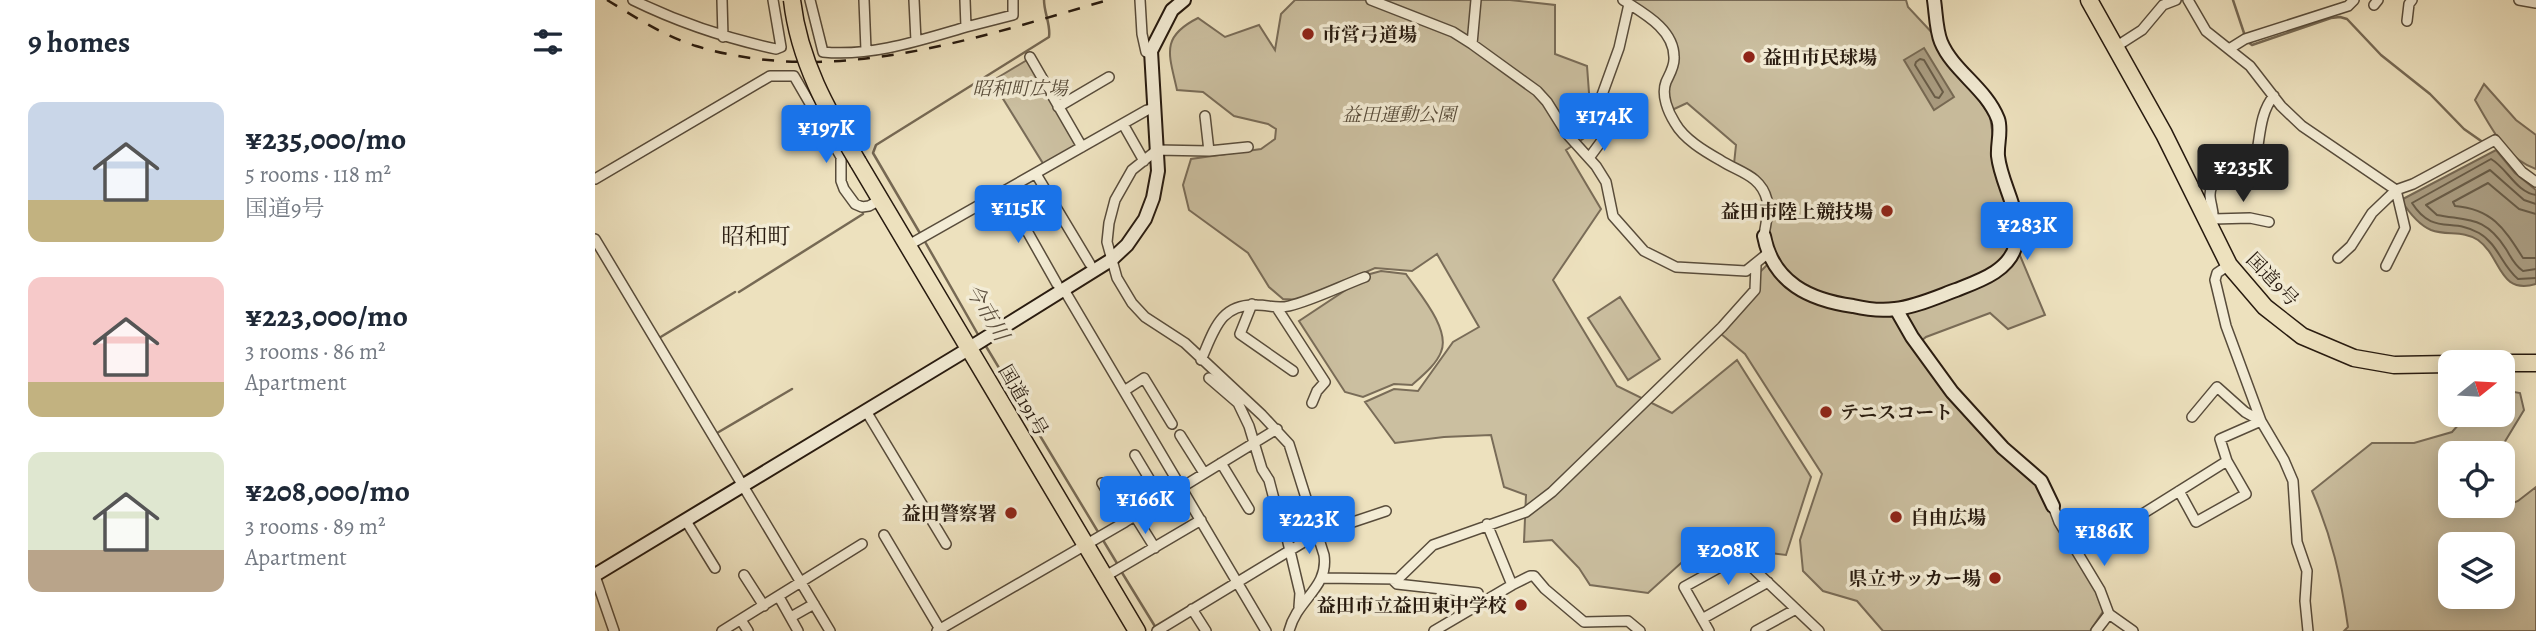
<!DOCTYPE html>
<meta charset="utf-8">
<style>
:root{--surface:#fff;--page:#f6f6f7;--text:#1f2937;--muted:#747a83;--accent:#1a73e8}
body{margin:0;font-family:Alegreya,"Noto Serif JP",serif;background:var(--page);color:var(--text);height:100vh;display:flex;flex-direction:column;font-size:26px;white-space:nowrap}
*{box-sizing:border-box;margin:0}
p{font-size:23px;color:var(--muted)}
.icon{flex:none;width:38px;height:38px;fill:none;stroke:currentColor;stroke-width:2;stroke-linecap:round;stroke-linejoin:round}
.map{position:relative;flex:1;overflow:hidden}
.sheet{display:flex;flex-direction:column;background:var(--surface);width:595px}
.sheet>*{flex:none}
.needle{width:46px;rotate:72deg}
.buttons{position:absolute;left:1843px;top:350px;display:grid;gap:14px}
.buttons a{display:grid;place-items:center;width:77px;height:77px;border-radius:14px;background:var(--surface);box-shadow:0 4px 18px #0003;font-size:35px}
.price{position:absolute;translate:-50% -60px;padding:0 16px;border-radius:7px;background:var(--accent);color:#fff;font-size:23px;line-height:46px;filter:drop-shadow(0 2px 4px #0008)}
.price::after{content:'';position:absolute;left:50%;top:42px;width:21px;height:16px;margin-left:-10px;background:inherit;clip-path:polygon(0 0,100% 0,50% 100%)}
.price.selected{background:#222;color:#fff}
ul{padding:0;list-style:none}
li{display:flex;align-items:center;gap:21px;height:175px;padding:0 28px}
li span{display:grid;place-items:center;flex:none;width:196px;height:140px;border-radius:14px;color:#555}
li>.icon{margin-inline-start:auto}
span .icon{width:84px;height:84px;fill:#fffc;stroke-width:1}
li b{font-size:30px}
h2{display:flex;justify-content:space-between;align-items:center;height:84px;padding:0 28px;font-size:30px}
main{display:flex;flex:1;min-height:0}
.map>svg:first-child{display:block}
.green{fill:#cbbfa0;stroke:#796c58;stroke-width:2;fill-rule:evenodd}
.water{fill:#aa9d82;stroke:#766954;stroke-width:2}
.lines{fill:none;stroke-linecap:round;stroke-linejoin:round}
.shore{stroke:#685c48;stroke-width:2}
.stream{stroke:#766954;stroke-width:2.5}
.street-casing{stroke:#584c3b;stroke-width:12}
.secondary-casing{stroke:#271a0f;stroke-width:16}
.highway-casing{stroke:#271a0f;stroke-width:19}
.street{stroke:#f3ecd5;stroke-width:9}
.secondary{stroke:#f3ecd5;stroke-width:12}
.highway{stroke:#ede1be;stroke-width:16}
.rail{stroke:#271a0f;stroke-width:2.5;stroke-dasharray:12 12;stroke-linecap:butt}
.highway-bridge-casing{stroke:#271a0f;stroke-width:19;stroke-linecap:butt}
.highway-bridge{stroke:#ede1be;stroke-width:16}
.poi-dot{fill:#8f2418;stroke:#f3ecd5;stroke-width:2.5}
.labels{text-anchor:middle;stroke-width:7;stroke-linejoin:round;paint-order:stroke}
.poi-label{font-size:19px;font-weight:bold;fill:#271a0f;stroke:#f3ecd5;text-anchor:start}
.park-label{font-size:19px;font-style:italic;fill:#584c3a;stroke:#f3ecd5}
.street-label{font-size:19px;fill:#271a0f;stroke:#f3ecd5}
.water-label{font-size:21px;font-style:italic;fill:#5b4e3d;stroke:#f3ecd5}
.quarter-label{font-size:23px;fill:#271a0f;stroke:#f3ecd5}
</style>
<main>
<section class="sheet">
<h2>9 homes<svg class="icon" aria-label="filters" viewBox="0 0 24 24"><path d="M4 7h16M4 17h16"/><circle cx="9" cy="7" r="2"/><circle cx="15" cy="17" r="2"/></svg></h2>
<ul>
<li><span style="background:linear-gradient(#c9d6e8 70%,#c2b280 0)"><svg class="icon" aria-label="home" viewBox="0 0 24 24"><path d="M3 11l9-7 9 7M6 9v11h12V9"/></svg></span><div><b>¥235,000/mo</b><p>5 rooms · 118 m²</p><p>国道9号</p></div></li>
<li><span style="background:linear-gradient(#f6c9c9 75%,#c2b280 0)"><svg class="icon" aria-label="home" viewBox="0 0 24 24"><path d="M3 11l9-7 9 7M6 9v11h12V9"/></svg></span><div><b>¥223,000/mo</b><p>3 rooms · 86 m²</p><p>Apartment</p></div></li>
<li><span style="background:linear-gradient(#dfe7d0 70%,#b9a48a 0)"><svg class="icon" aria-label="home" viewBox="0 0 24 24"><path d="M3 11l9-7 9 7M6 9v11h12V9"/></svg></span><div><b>¥208,000/mo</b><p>3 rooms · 89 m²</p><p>Apartment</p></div></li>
</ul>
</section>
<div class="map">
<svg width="1941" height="631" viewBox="0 0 1941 631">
<rect width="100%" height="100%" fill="#ede1be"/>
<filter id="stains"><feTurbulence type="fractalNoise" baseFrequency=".00286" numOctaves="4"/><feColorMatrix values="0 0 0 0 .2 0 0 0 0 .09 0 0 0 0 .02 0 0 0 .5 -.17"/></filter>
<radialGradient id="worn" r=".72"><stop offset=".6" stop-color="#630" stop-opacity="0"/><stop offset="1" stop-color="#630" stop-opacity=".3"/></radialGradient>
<path class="green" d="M700,0H915L960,5V54L992,66L997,133L971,150L1006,209L958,280L1022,386L1077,413L1142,360L1216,477L1191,555L1107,544L1053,593L995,585L984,568L957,540L929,542L931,495L909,487L896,435L849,437L800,443L770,402L799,389L823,391L858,342L884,327L842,254L817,271L780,268L707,300L688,299L674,287L653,253L594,210L588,185L596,159L666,149L680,139L681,129L673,124L639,116L608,92L582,90C574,54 565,37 603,18L630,37L664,25L680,50L686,14Z
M1034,0H1311L1313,7L1341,37L1395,116L1401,158L1421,246L1450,315L1413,329L1395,313L1331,337L1320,346L1441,483C1461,526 1494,565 1509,610L1495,631H1288L1262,601L1228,591L1208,571L1205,540L1227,474L1150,354L1126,334L1162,293L1163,274L1180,257L1173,237L1170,186L1139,164L1141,145L1092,103L1077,110L1072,87L1080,46Z
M432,60L482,144L449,165L397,81Z
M1889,84L1921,120L1941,135V169C1910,158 1896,127 1880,100Z
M786,271L811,274C823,292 856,329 846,352C841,365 827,376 817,385L799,384L768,397L750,392L704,321L775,274Z
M1025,297L1065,359L1033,380L993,318Z
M1908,390L1925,393L1929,410L1903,453H1855V506H1901L1904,509L1923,501L1941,487V631H1749L1753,627C1746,578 1737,537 1717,491L1777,443H1819L1857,432L1872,415H1908ZM1855,544H1908V597H1855Z"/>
<path class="water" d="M1329,48L1359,97L1339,110L1309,60Z
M1901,150L1920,173L1941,190V284C1903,295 1907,257 1883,240C1868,230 1852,236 1836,230C1824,225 1813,211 1806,200Z"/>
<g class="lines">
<path class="shore" d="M1325,59L1329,60L1348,92L1344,98L1340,97L1320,65L1321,62Z
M1941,195C1921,192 1912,168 1896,159L1817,203C1838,236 1857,217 1884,233C1903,244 1907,266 1923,279L1941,278
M1941,204L1929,200L1895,170L1831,205L1842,215C1874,221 1890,216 1911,249C1916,257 1919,265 1928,271L1941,269
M1941,214L1924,209L1893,183L1858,202L1860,206C1898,209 1910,230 1928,258H1941"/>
<path class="stream" d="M1638,0L1650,36
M1653,42L1657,45L1736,18L1745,17L1752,19L1786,55L1835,94L1869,129L1889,143
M326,235L278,153L281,145L454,37C456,25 449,13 449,0
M329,240L385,338
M144,292L268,214
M64,338L140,292
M389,343L523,565
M122,433L197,389
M526,571L561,628"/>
<g class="street-casing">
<path id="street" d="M38,0C85,23 130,38 181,49L186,47L178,0
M127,0L128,37
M215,0L228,52C276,57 326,40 371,27L370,0
M269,0L271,50
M319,0L321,41
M545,0L547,34L551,52L556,51
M776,0L858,32L877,44
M881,0L877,44L942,91L952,102L972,134L1001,166L1011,182L1018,216L1049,251L1081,267L1151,271L1172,254
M1028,0C1048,13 1079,29 1079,57C1080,66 1074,75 1071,82C1066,95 1073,112 1080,123C1089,139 1109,151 1125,160C1143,172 1166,175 1172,200C1175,209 1170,226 1169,236
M1593,0L1611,31L1655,66L1686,106L1707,126L1801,190L1818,184L1900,140L1927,172L1941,182
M1924,0L1941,3
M1779,5L1783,0
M1812,21L1814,4L1817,0
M371,27L418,15V0
M1522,46L1547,30L1568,5L1581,0
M1634,49L1650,39L1753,6L1759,0
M435,57L487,147
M463,107L514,77
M610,116L614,151
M528,124L549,161
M653,147L614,151L562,150L537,170L520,200L514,223L512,242L522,278L537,303L550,317L590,343L667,415L694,444L729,555C734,588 702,599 694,631
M994,158L1008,139L1011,129L1004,115L1003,106L1024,48L1034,4
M441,174L495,264
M0,179L175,76H199L246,157V181L249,189L260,204L267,207L274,206L285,200
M410,192L462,284
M1618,219L1655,218L1674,222
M1613,223L1618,219C1619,210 1615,203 1615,195C1615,182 1626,172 1628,160L1641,153L1662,152C1665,134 1666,110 1679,96
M0,239L235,631
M312,246L552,110L560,108
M1743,258L1756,246L1777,213L1801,190
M1634,265L1622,273L1620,280L1631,326L1666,421L1689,460L1698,481L1702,542L1712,571L1710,601L1713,631
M1791,266L1810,228L1801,190
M468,288L671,631
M657,304L645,334L698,371
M682,308L730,382L722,391L717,403
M606,360C619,331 625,303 662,305C674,305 682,309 694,306C718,300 746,286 770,277
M614,378L643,403L654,426L667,469L674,480L679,499L686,513L705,593L704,607
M529,391L549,378L577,424
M271,411L351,544
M1597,417L1622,387L1650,412L1666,421
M585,435L609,473
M540,455L567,500
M626,463L654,509
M507,483L530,522
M1584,491L1601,522L1651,494L1632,461
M1458,506L1464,522L1505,590L1514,614L1538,631
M540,516L560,548
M91,521L120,568
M892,524L917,585L935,576H939L950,589L989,622L1033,621L1045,631
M289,535L346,631
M1474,536L1504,530L1549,513L1632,461L1625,439L1666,421
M149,575L169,606
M0,576L19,631
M509,577L606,520
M728,578L803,579L838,545L931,512L957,492L1127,327L1160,290L1161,265
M798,580L802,584L883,593
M184,597L203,631
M597,609L611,631
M196,617L219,604
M1107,619L1173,582
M146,620L153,631
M127,631L267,544
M342,631L530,522L682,429
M562,631L722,534L791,511
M839,631L917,585
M1114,631L1089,587L1145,556L1224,631
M1161,631L1201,609
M1501,631L1514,614"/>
</g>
<g class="secondary-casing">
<path id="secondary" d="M1169,236C1178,283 1215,300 1258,306C1271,309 1286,311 1300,309C1320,307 1342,297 1361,290C1384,281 1415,271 1421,244C1428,214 1406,185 1403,156C1402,144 1407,130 1403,119C1391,88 1358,71 1346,42C1341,30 1341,13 1339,0
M1301,309L1317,337L1357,392L1408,448L1446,481L1458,506
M0,575L365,354L516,260L532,245L550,219L558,198L563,171L556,51L577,10L589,0"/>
</g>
<g class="highway-casing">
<path id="highway" d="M1494,0L1569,134L1634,265L1670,307L1707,336L1759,358L1799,365L1855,364
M263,162L542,631
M1908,363H1941"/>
</g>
<use href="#street" class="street"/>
<use href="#secondary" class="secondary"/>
<use href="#highway" class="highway"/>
<path class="rail" d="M12,0C40,17 69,36 101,46C239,88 381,38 513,0"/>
<g class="highway-bridge-casing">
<path id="highway-bridge" d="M197,0C204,61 232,110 263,162"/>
</g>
<use href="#highway-bridge" class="highway-bridge"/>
</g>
<g class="poi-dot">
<circle cx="713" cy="34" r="7"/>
<circle cx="1154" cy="57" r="7"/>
<circle cx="1292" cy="211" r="7"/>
<circle cx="1231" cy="412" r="7"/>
<circle cx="416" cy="513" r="7"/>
<circle cx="1301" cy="517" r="7"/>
<circle cx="1400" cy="578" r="7"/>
<circle cx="926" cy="605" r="7"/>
</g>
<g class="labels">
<g class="poi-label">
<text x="727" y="41">市営弓道場</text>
<text x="1168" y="64">益田市民球場</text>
<text x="1278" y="218" text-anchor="end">益田市陸上競技場</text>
<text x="1245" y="419">テニスコート</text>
<text x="402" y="520" text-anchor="end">益田警察署</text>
<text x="1315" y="524">自由広場</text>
<text x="1386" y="585" text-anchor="end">県立サッカー場</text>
<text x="912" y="612" text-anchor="end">益田市立益田東中学校</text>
</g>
<g class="park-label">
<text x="425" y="95">昭和町広場</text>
<text x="804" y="121">益田運動公園</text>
</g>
<g class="street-label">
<text transform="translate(1678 279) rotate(46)" y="7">国道9号</text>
<text transform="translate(429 400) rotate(60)" y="7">国道191号</text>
</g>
<g class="water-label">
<text transform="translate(392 312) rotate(59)" y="7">今市川</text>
</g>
<g class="quarter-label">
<text x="161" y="244">昭和町</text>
</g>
</g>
<rect width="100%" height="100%" filter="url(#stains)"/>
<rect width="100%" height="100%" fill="url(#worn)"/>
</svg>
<div class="buttons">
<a><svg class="needle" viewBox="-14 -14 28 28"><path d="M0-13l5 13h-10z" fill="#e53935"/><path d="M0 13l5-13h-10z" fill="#747a83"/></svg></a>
<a><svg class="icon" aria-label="locate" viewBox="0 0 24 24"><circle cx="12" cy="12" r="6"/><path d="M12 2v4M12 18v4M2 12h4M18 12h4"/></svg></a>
<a><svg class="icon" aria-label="layers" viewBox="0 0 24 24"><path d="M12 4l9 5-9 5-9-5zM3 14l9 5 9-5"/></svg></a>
</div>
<b class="price" style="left:1009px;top:153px">¥174K</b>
<b class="price" style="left:231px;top:165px">¥197K</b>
<b class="price selected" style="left:1648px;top:204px">¥235K</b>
<b class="price" style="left:423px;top:245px">¥115K</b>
<b class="price" style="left:1432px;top:262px">¥283K</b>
<b class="price" style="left:550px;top:536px">¥166K</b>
<b class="price" style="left:714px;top:556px">¥223K</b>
<b class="price" style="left:1509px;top:568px">¥186K</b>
<b class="price" style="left:1133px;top:587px">¥208K</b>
</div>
</main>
